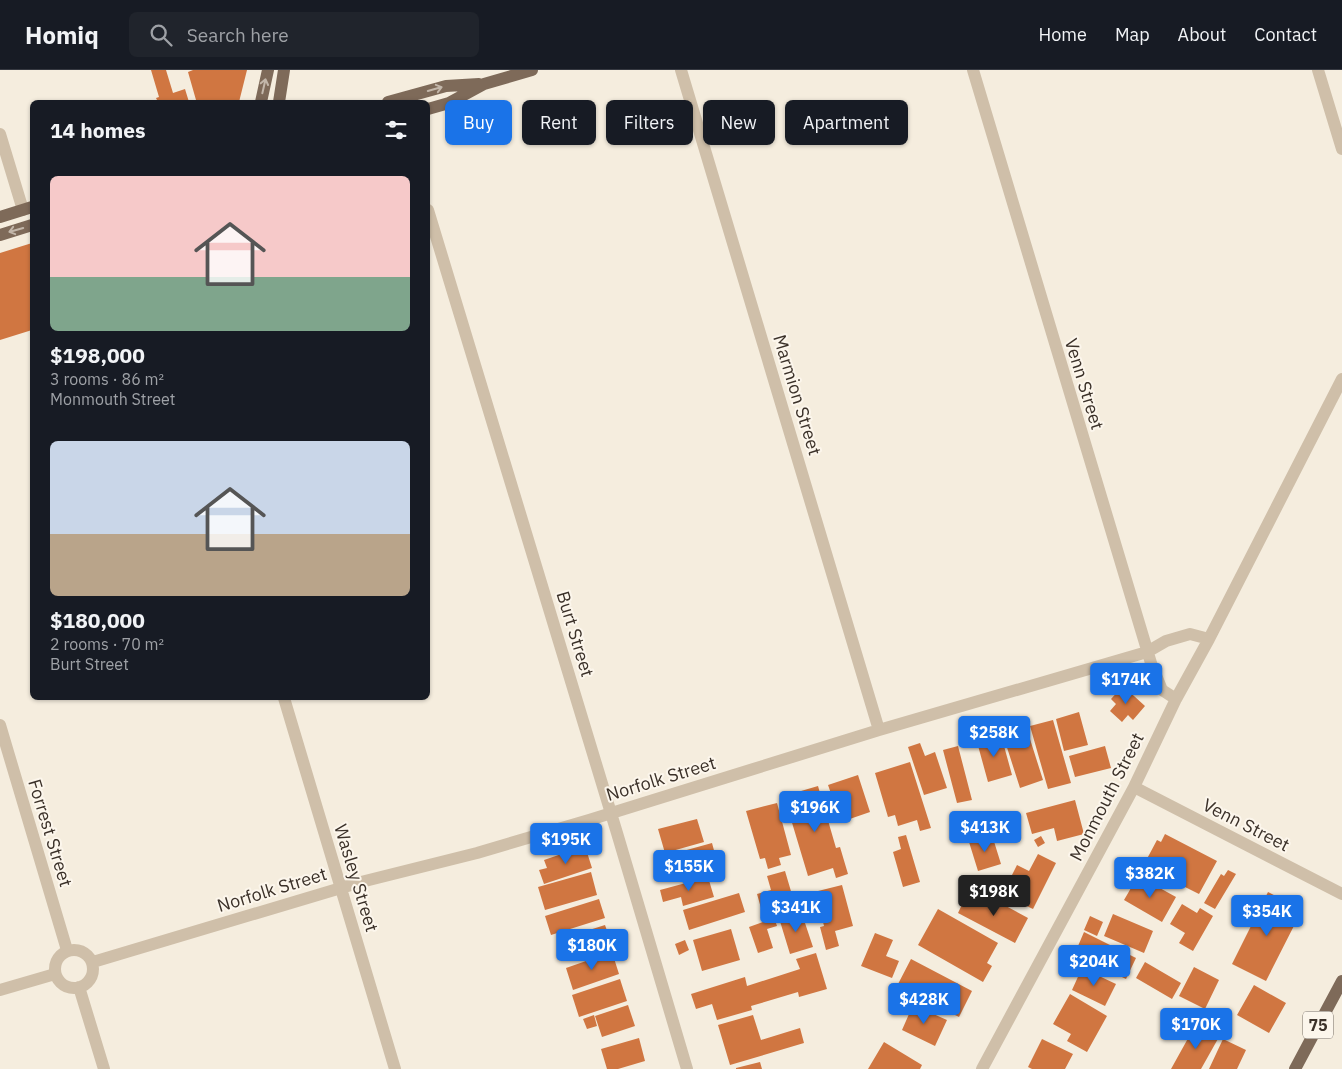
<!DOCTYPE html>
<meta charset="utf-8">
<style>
:root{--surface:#171b24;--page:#20242c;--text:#f1f3f6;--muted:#9ea1a6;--line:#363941;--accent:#1a73e8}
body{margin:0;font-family:"IBM Plex Sans",sans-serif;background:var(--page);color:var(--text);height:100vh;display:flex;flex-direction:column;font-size:19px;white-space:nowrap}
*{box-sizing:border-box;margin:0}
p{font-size:16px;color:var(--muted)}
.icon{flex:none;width:28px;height:28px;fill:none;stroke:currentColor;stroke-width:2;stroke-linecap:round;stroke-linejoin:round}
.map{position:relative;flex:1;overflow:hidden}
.sheet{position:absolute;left:30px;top:30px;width:400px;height:600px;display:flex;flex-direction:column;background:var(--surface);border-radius:8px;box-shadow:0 1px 4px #0004}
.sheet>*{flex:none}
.banner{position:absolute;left:445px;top:30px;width:475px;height:45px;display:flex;gap:10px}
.price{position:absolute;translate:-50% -42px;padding:0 11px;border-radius:5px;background:var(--accent);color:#fff;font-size:16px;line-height:32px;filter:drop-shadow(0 1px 2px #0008)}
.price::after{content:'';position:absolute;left:50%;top:30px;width:15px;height:11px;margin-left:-8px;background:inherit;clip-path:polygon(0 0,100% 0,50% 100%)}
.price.selected{background:#222;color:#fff}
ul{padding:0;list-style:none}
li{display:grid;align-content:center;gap:10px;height:265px;padding:0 20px}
li span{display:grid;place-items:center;height:155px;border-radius:8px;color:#555}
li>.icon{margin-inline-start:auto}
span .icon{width:90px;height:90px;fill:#fffc;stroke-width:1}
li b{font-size:21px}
h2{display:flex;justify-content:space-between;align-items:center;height:60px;padding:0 20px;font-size:21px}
.chip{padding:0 18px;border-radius:8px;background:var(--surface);box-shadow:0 1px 4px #0004;font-size:18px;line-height:45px}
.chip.selected{background:var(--accent);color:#fff}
header{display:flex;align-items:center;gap:30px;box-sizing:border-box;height:70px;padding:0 25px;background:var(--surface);border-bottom:1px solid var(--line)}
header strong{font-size:24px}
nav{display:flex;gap:28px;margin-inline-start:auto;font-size:18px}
.search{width:350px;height:45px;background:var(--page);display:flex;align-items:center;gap:12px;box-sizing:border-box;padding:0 18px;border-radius:8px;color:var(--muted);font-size:19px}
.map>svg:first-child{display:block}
.building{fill:#d07641}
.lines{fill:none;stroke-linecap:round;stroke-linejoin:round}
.minor{stroke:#cfbfa9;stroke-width:12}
.major{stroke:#7e6a59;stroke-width:12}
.oneway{stroke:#c3b7aa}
.labels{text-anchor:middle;stroke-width:4;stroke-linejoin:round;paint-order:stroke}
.shield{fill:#fcf6ec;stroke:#756c64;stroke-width:1}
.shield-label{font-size:16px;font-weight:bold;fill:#3b3129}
.street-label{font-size:18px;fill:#3b3129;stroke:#fcf6ec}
</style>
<header>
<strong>Homiq</strong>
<div class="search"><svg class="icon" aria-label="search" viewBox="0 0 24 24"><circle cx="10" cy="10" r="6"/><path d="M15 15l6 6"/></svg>Search here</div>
<nav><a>Home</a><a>Map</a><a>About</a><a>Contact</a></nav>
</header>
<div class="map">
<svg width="1342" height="999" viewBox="0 0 1342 999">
<rect width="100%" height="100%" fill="#f5edde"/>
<path class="building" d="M151,0H166L173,23L185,19L189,32H158L156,28L159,27Z
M193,0H247L239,32H191L196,30L188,2Z
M32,173V260L0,270V183Z
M1123,616L1145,636L1133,650L1128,645L1122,652L1110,641L1116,634L1111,629Z
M1079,642L1088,675L1064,681L1056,649Z
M1023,647L1043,710L1020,718L1003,665L1015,661L1012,651Z
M1053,650L1071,713L1048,719L1030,656Z
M1001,665L1012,705L988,712L977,672Z
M920,673L925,686L935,682L947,718L924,725L908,677Z
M958,676L972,730L957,733L943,680Z
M1105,676L1111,698L1075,707L1069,686Z
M910,692L931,758L920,761L917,750L898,756L895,745L888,747L875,703Z
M858,705L870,742L841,752L828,715Z
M818,716L836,778L840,777L848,804L836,808L833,798L808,806L784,726Z
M1075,730L1084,764L1057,771L1054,758L1032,764L1026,743Z
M777,733L791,785L779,788L781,795L768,799L765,788L760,789L746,741Z
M697,749L704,772L665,783L658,759Z
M1165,764L1217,791L1199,824L1179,814L1177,819L1141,800L1157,770L1161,772Z
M906,765L920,812L903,817L893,782L901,779L898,767Z
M992,765L1001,794L978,801L969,772Z
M1041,766L1045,773L1038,777L1034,770Z
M712,773L718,795L671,808L665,786Z
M585,776L592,798L544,814L539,800L547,798L544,790Z
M1038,784L1056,793L1033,839L1014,830L1020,819L1008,813L1017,795L1029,801Z
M1228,800L1236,804L1215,839L1204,833L1221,804L1224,806Z
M785,801L793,828L761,838L757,824L771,820L767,806Z
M591,802L597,825L545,840L538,817Z
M1138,806L1176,827L1162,852L1124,830Z
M708,807L714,827L683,836L681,827L663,832L660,820Z
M842,815L853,856L835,861L839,876L826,880L820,857L824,856L820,840L823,839L818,821Z
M1268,822L1302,840L1266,911L1232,894Z
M739,823L745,842L689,860L683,840Z
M967,824L988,835L991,828L1028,848L1015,873L958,843Z
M599,829L605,848L551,865L545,846Z
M1182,834L1197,843L1200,838L1213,846L1193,881L1179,873L1185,863L1170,854Z
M938,839L998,873L987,893L992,896L983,912L918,875Z
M801,841L813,877L790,884L779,848Z
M773,844L777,856L767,859L773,878L758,883L749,857L763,852L762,847Z
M1113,844L1153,861L1144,883L1104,866Z
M1090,846L1103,852L1097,866L1084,860Z
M605,855L613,878L572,891L564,868Z
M731,859L740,890L702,901L693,870Z
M1084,862L1136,888L1126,909L1091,892L1095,884L1078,876Z
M875,863L893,870L886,886L899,891L892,908L861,896Z
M685,870L689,880L679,885L675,874Z
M612,882L619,904L573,920L566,898Z
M816,883L827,919L799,927L798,922L751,936L752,940L717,950L712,934L696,939L691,924L745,907L747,916L800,899L796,889Z
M911,889L972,921L959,947L897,916Z
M1145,892L1181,913L1172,929L1136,908Z
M1194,897L1219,910L1205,939L1179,926Z
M1082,898L1116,914L1105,936L1072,920Z
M620,909L627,931L579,947L572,925Z
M1254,915L1286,933L1269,963L1237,945Z
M1070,924L1107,946L1087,982L1067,971L1071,964L1053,954Z
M628,935L635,956L602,967L595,946Z
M913,935L947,950L935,976L902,960Z
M594,945L597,956L587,959L583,949Z
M753,945L761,970L800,958L804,973L730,995L718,955Z
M1196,954L1219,967L1201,999H1171Z
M639,968L645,991L618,999H607L601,979Z
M1042,969L1073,984L1065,999H1032L1028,997Z
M1223,969L1246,980L1237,999H1209Z
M884,972L922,995L920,999H868Z
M760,992L762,999H736V998Z"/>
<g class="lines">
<path class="minor" d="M681,0L879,660
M973,0L1151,593L1162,620L1176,629
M1318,0L1342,79
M0,64L23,140
M428,140L617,763L687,999
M284,628L395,999
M0,655L67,880
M1134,717L1342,824
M55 899a19 19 0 1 1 38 0a19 19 0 1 1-38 0Z
M93,892L361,812L477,783L589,750L879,660L1147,582L1166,571L1190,564L1209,569
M79,917L104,999
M0,920L55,904
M982,999L1134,717L1176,629L1209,569L1342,309"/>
<path class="major" d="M261,32L268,0
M279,32L284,0
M388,32L446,16L479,14
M428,39L449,33L484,14L532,0
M0,147L32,137
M0,165L32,155
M1295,999L1342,911"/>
</g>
<defs><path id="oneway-shaft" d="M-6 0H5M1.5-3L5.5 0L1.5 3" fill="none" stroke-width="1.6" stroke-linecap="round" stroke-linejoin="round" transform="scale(1.25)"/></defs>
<g class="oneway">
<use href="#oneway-shaft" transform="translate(264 16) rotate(-77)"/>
<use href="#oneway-shaft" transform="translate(435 19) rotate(-16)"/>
<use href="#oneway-shaft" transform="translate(16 160) rotate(164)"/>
</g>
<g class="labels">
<rect class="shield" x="1303" y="941.5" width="30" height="27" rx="4"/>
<g class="shield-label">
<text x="1318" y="961">75</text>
</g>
<g class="street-label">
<text transform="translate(1084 314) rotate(73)" y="6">Venn Street</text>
<text transform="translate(797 325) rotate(73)" y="6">Marmion Street</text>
<text transform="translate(575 564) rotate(73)" y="6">Burt Street</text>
<text transform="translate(661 709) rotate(-17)" y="6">Norfolk Street</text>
<text transform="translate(1107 727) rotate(-63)" y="6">Monmouth Street</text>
<text transform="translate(1246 755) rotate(27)" y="6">Venn Street</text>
<text transform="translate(50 763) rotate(73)" y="6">Forrest Street</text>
<text transform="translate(356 808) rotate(73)" y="6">Wasley Street</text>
<text transform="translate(272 820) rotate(-17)" y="6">Norfolk Street</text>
</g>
</g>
</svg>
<b class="price" style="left:1126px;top:635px">$174K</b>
<b class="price" style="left:994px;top:688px">$258K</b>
<b class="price" style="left:815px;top:763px">$196K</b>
<b class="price" style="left:985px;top:783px">$413K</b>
<b class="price" style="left:566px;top:795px">$195K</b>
<b class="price" style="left:689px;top:822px">$155K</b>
<b class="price" style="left:1150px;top:829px">$382K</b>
<b class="price selected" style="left:994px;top:847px">$198K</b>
<b class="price" style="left:796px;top:863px">$341K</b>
<b class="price" style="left:1267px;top:867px">$354K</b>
<b class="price" style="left:592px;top:901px">$180K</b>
<b class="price" style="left:1094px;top:917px">$204K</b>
<b class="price" style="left:924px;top:955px">$428K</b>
<b class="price" style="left:1196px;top:980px">$170K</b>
<div class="banner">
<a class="chip selected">Buy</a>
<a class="chip">Rent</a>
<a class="chip">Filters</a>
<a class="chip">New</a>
<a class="chip">Apartment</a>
</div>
<section class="sheet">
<h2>14 homes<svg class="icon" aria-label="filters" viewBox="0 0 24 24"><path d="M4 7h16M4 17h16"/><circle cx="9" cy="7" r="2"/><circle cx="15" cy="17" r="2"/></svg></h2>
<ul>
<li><span style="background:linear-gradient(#f6c9c9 65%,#7fa58c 0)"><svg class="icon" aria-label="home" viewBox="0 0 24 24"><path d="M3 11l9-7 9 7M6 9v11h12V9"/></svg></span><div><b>$198,000</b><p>3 rooms · 86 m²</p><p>Monmouth Street</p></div></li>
<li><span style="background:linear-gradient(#c9d6e8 60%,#b9a48a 0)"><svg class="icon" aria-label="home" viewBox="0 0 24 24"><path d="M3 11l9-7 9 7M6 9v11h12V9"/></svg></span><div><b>$180,000</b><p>2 rooms · 70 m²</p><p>Burt Street</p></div></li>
</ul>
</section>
</div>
